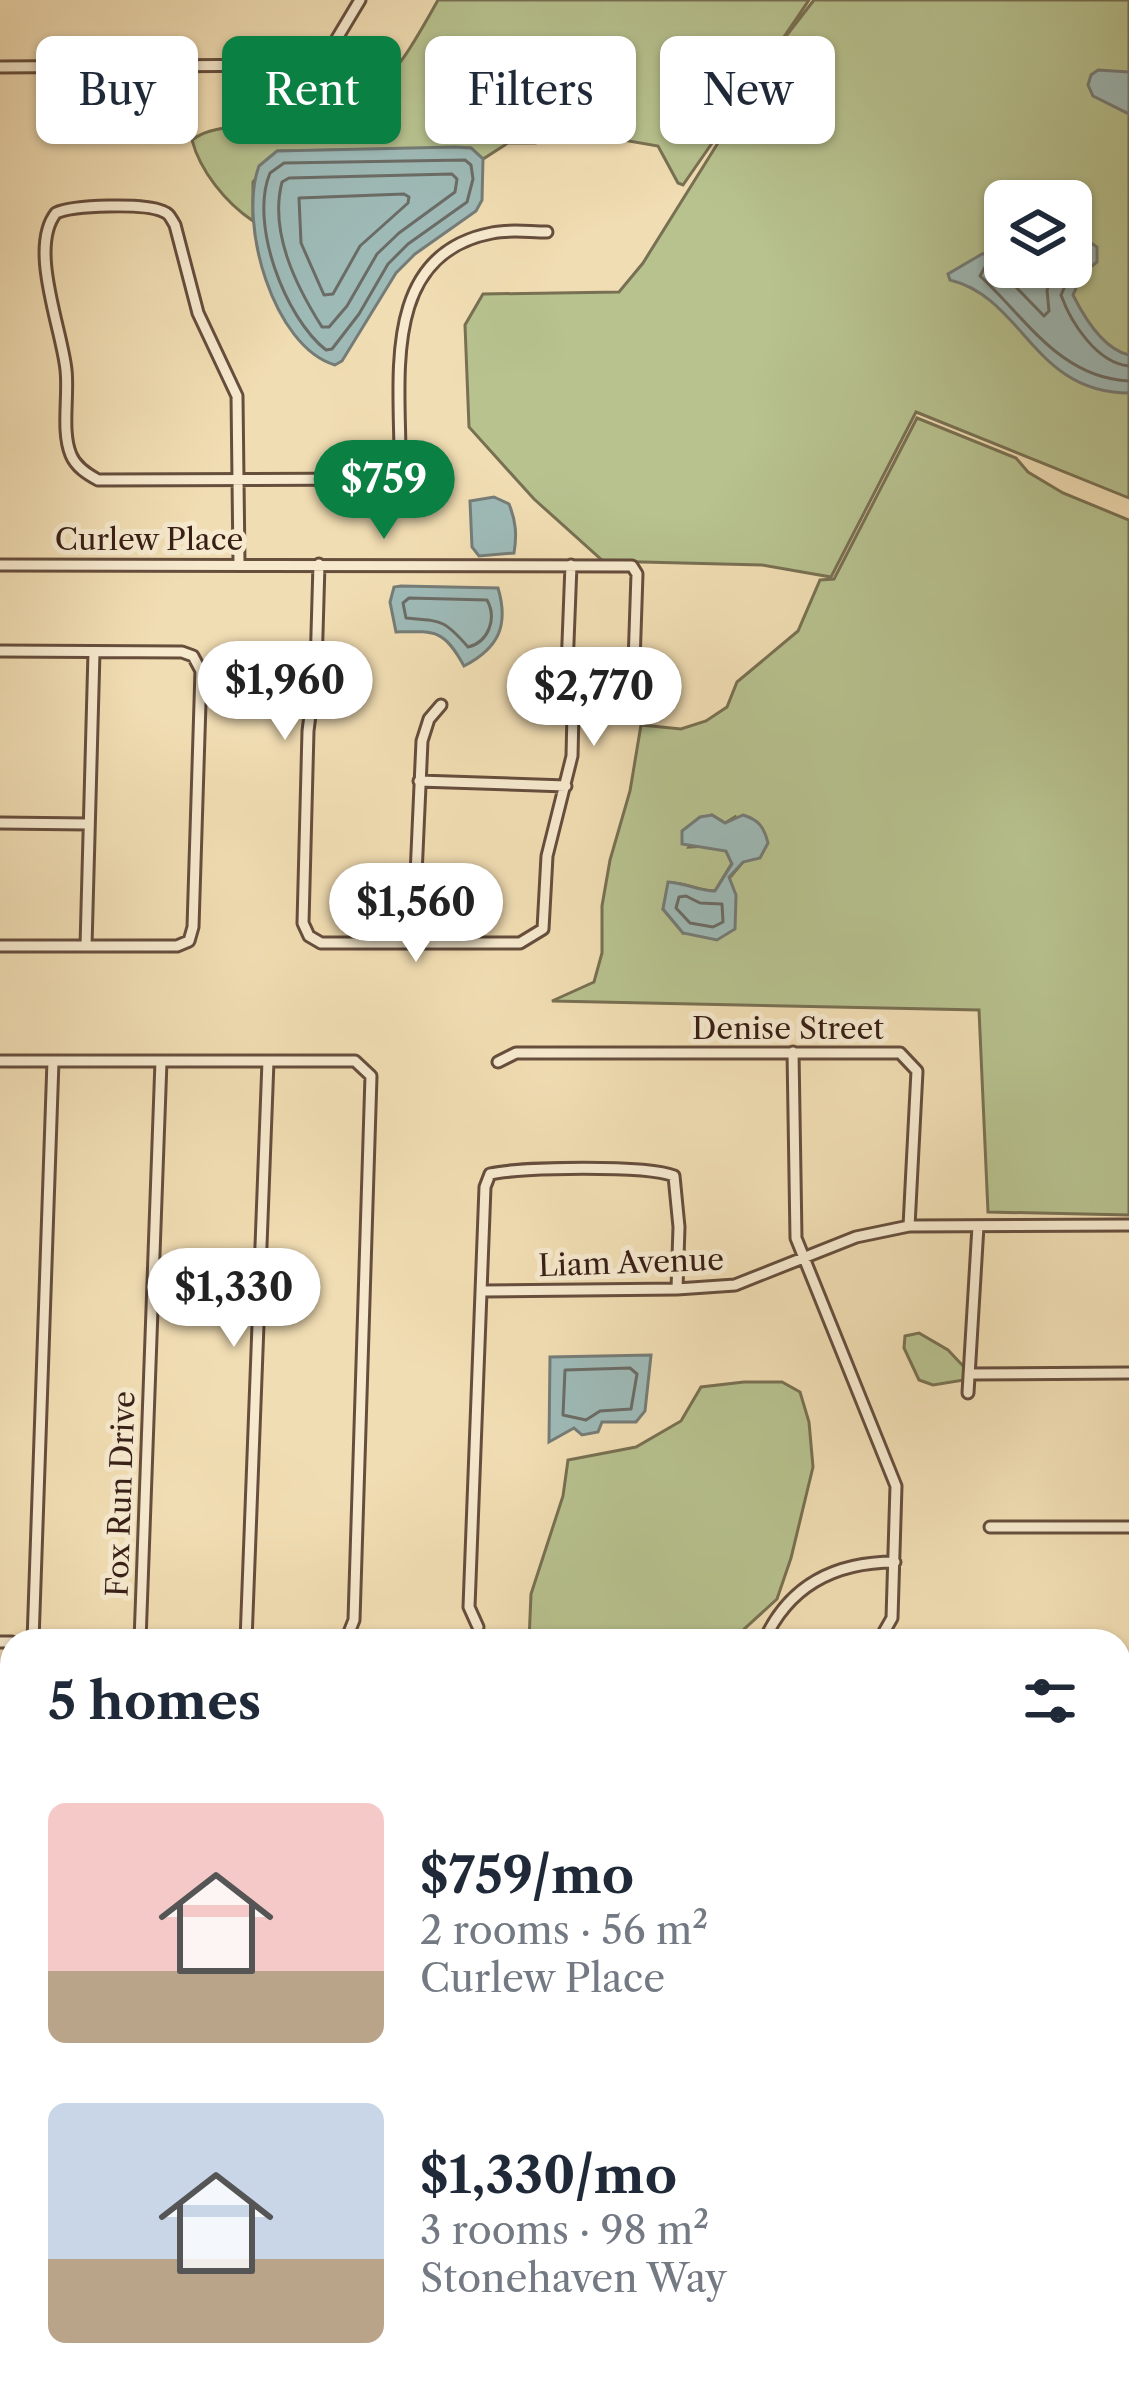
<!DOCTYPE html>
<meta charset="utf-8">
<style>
:root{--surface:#fff;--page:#f6f6f7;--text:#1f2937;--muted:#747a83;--accent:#0b8043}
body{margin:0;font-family:"Libre Caslon Text",serif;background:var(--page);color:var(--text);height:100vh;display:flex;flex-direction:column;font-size:45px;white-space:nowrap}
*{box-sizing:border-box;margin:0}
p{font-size:39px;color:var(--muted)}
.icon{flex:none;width:66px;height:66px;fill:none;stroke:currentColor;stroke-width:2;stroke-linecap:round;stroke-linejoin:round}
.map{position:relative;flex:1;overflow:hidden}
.sheet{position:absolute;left:0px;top:1629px;width:1131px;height:771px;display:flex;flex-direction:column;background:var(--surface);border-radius:36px 36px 0 0;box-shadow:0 3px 9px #0004}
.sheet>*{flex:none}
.hud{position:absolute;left:36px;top:36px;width:1059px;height:108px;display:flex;gap:24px}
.controls{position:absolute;left:984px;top:180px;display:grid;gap:24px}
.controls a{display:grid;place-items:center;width:108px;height:108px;border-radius:18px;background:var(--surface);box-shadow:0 3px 9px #0004;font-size:60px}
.price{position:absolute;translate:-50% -102px;padding:0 27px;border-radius:42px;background:#fff;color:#222;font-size:39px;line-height:78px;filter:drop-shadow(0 3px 6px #0008)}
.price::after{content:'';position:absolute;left:50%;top:72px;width:36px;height:27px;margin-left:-18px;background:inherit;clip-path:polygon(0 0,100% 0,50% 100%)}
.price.on{background:var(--accent);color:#fff}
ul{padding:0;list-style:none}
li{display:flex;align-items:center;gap:36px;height:300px;padding:0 48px}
li span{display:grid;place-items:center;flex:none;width:336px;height:240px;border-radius:18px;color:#555}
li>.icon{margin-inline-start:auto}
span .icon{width:144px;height:144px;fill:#fffc;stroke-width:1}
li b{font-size:51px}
h2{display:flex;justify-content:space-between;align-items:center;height:144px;padding:0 48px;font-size:51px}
.pill{padding:0 42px;border-radius:18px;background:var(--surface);box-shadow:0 3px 9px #0004;font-size:42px;line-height:108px}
.pill.on{background:var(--accent);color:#fff}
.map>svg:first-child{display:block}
.green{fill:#b7c28f;stroke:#787052;stroke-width:3;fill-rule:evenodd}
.water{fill:#9ebab7;stroke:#757c77;stroke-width:3}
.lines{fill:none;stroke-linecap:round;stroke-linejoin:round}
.shore{stroke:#6b6c66;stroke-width:3}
.street-casing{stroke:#664e3d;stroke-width:15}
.secondary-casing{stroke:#381f16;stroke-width:18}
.street{stroke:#f6e9ce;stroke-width:9}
.secondary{stroke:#f6e9ce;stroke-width:12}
.labels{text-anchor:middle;stroke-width:10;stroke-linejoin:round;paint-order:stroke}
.street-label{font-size:30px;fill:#381f16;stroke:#f6e9ce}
</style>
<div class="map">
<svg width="1129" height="2399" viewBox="0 0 1129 2399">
<rect width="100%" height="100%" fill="#f1ddb3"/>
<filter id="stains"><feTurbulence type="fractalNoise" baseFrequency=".00167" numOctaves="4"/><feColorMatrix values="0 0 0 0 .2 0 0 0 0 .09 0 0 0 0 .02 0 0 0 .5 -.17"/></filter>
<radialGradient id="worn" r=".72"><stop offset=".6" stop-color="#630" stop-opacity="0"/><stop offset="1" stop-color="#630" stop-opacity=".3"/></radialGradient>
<path class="green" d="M438,0H809L773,53L814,0H1129V498L916,412L831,577L762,565L603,561L534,499L469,427L465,325L483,294L619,292L643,263L771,58L683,185L678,183L658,146L583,133L535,143H508L483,159L471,148L278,151L253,182V221C226,203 200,171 192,140C210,126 232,128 254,127C365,122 387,92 438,0ZM1005,201H1071V267H1005Z
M917,418L1016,458L1028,472L1063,493L1129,520V1215L988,1212L979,1010L552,1001L594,982L602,953V906L610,860L630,791L641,725L681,729L706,721L727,707L737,682L798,631L820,580L834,579ZM712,815L725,823L735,817L743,862L683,933L663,909L669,883C686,882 698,891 715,891L732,863L726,851L707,846L689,847Z
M919,1333L948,1350L965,1368L964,1380L933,1385L919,1380L904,1348L905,1336Z
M744,1382H782L800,1392L809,1422L813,1467L791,1558L777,1599L731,1641H529L531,1594L563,1496L568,1460L636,1447L681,1421L701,1387Z"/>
<path class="water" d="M1098,70L1129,72V114L1093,96L1088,85L1091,75Z
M455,147L471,148L483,159L482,200L476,211L415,254L396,273L342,361L335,365C273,347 238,222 259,166L277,151Z
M1088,241L1097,247V262L1083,273L1073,295C1084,317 1103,349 1129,355V393C1033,393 1024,298 950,280L948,274L982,254L1005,252V267H1071V243Z
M494,497L509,504C516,521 517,535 514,553L479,556L472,547L470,501Z
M401,586L498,588C509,625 499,648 464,666C444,629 435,631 396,632L390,602L394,587Z
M712,815L725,823L743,815C759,820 764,827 768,843L760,858L743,862L729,877L736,895L735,929L717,940L683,933L663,909L668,882C686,883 698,891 715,891L732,864L726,851L682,844V831L700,817Z
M651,1355L645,1411L636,1422H602L598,1432L582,1435L574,1428L549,1442L550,1357Z
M1129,1946V2080L1119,2075V1947Z"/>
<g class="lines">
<path class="shore" d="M465,160L471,165L473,179L467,202L408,244L388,264L359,314L332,349L326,350C285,318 249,223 270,173L284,163Z
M452,174L457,179L455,192L399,233L377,254L347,306L329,327H322C296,286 269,232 282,182L289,178Z
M404,194L409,197L408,203L360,246L333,294L324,295L301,243L299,198Z
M1071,255L1076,262L1061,295C1071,323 1097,363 1129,366
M1005,264L985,267L980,276C1026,318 1060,378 1129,381
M1026,267L1012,283L1044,316L1049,311L1047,290L1056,267
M409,598L487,600C497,618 489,642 468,647C444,619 441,621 406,618L403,603Z
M686,896L700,903L722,904L723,922L713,927L690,923L676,908L679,897Z
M630,1368L637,1374L631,1409L600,1411L586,1420L563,1415L565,1370Z"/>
<g class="street-casing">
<path id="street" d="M0,67L302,65L330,50L360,0
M239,563L237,396L198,313L175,225C170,217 170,214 162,211C144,203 73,205 56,213C28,248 62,329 66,370C69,396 61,431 71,455C76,467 87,474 98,480L374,479L388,476L400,458C400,375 382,254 492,233C509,229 529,232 547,232
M319,564L316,668L308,731L303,923L309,936L321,943H520L543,929L547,856L572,756L573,713L567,668L571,565
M0,565L632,566L637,574L634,663
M0,651L182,652L193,656L201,671L193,927L189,941L177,946H0
M419,781L566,786
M0,823L88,824
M413,942L422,741L429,719L441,705
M86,946L94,652
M793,1052L796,1238L896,1486L892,1618L884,1632
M0,1061H355L371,1076L354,1620L348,1635L339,1641
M498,1062L516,1053H900L917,1071L909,1226
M484,1291L677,1289L735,1285L856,1237L909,1226L1129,1225
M969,1374L1129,1373
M968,1393L978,1226
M990,1527H1129
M478,1627L469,1607L485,1187L490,1174C520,1167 648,1165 674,1176L679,1227L677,1289
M33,1641L53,1061
M140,1641L161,1061
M246,1641L268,1061
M764,1641C789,1585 836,1562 895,1562
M0,1642H12
M1119,2144L1129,2150
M0,2203H12
M0,2371H12
M148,2388L184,2393L332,2388
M538,2388L539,2399
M979,2388V2399"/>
</g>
<g class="secondary-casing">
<path id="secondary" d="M1119,1718H1129
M0,1724L12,1723
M1119,2384L1129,2373"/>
</g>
<use href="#street" class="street"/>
<use href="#secondary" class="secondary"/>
</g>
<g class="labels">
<g class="street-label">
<text x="149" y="550">Curlew Place</text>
<text x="788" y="1039">Denise Street</text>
<text transform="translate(631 1263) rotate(-2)" y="10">Liam Avenue</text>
<text transform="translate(121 1494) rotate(-88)" y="10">Fox Run Drive</text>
</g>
</g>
<rect width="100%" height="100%" filter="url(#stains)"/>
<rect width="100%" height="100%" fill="url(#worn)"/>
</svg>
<div class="controls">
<a><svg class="icon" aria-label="layers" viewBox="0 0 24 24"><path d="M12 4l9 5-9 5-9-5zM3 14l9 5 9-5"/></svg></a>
</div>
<b class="price on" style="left:384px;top:542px">$759</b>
<b class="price" style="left:285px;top:743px">$1,960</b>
<b class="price" style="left:594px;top:749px">$2,770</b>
<b class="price" style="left:416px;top:965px">$1,560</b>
<b class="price" style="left:234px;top:1350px">$1,330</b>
<div class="hud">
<a class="pill">Buy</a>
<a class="pill on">Rent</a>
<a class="pill">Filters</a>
<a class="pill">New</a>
</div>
<section class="sheet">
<h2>5 homes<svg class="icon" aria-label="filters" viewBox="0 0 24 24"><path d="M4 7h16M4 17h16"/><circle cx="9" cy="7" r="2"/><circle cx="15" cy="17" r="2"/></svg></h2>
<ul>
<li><span style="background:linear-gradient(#f6c9c9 70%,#b9a48a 0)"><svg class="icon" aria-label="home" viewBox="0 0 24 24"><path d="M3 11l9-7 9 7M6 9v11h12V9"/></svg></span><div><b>$759/mo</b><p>2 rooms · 56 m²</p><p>Curlew Place</p></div></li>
<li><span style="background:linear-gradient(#c9d6e8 65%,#b9a48a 0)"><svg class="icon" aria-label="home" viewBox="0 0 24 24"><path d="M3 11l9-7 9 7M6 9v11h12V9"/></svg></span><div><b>$1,330/mo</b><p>3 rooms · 98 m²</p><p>Stonehaven Way</p></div></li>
</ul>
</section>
</div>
